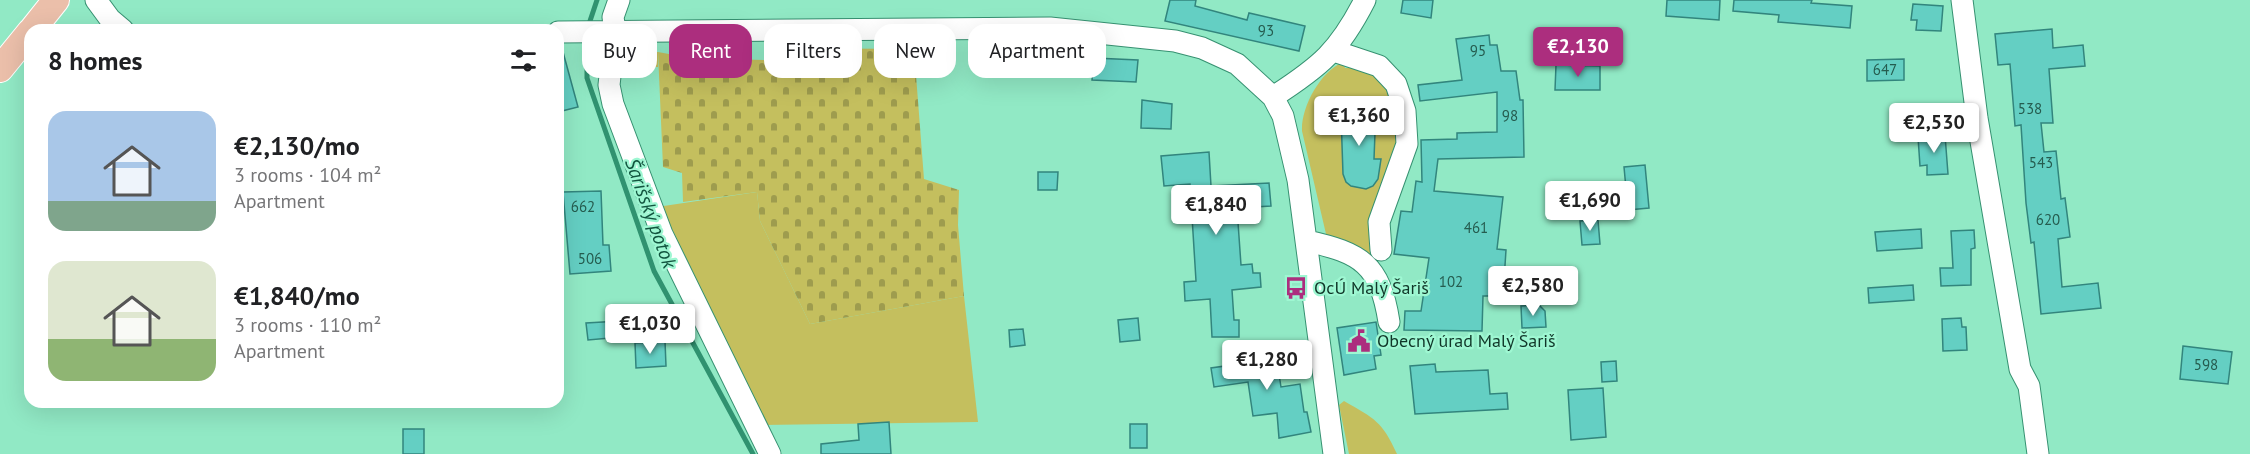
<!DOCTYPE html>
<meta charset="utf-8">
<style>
:root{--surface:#fff;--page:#f6f6f6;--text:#202124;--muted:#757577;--accent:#ac2e7e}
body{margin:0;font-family:"PT Sans",sans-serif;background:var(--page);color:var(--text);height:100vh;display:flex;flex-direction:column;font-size:22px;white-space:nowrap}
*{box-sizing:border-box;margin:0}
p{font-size:20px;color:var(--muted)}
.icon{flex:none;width:33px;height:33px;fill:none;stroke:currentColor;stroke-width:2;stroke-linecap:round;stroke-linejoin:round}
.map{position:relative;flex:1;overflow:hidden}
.sheet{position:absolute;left:24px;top:24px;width:540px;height:384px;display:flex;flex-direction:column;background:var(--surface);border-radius:18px;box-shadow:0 6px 24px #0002}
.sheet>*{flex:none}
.top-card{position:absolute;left:582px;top:24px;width:570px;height:54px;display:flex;gap:12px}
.price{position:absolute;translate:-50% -51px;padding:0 14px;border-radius:6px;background:#fff;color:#222;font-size:20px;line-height:39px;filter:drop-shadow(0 2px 3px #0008)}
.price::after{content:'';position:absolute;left:50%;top:36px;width:18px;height:14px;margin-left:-9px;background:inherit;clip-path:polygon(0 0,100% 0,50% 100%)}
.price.current{background:var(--accent);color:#fff}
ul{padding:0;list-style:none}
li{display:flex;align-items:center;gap:18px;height:150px;padding:0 24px}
li span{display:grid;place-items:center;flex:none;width:168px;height:120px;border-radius:18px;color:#555}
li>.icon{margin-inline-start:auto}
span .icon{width:72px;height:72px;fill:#fffc;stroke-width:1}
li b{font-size:26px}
h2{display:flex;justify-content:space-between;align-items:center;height:72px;padding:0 24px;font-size:26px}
.pill{padding:0 21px;border-radius:18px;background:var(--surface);box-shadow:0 6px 24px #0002;font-size:21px;line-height:54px}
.pill.current{background:var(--accent);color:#fff}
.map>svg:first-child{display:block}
.grass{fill:#c4bf5e}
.cemetery{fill:url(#cemetery-stones)}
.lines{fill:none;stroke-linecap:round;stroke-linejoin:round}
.stream{stroke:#309270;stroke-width:5}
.building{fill:#64cfc3;stroke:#32857d;stroke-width:1.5}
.minor-casing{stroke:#369171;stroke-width:23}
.major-casing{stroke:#fff;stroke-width:28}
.minor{stroke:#fff;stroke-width:21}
.major{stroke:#ebbfaa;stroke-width:26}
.labels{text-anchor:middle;stroke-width:4.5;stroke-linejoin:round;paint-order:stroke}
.number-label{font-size:15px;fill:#255c4f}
.poi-label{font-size:18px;fill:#103628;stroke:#9ef7d2;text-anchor:start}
.water-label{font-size:20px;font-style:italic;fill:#12553f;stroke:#9ef7d2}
</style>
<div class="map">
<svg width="2250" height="454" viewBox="0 0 2250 454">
<defs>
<pattern id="cemetery-stones" width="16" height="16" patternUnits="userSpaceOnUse" patternTransform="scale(1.5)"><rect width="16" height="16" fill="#c4bf5e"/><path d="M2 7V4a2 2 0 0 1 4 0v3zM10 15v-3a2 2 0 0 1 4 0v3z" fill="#9e9c4e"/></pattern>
</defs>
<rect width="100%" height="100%" fill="#91e9c5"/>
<path class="grass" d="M658,52V67L628,68L627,53Z
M1343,62L1345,68H1369L1390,91L1397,122V150L1372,220L1379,273L1355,250L1326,234L1302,131C1301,107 1320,72 1343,62Z
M757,192L760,221L810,324L964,296L978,422L760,425L657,207Z
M1344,401C1375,419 1382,421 1397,454H1349L1339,405Z"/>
<path class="cemetery" d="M766,48L914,49L924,179L959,190L958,225L964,296L810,324L760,221L757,192L683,202L682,173L663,167L658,52L691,58L765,60Z"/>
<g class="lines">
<path class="stream" d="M588,27L597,0
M587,36V78L654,271L753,454"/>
</g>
<path class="building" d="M1170,0H1196L1195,6L1247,20L1249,13L1305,26L1299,51L1165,21Z
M1403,0H1433L1431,18L1401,13Z
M1667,0H1720L1719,20L1666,16Z
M1734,0H1812L1811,3L1852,6L1850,28L1778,22L1779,15L1733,11Z
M1913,4L1943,6L1941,31L1916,30L1917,20H1911Z
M2052,29L2053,48L2083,45L2085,66L2049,69L2053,123H2041L2044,152L2056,151L2061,199L2065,198L2070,237L2058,239L2062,287L2098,283L2101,308L2041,314L2034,242L2031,243L2026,203L2021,125L2015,126L2010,64L1998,65L1995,34Z
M1489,35L1490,45H1497L1501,71H1516L1520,100H1523L1524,157L1438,159L1434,191L1503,197L1497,249L1506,250L1504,281H1516L1515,296H1483L1482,331L1404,330L1405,311H1421L1429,258L1394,254L1401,211L1412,212L1416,181L1422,182L1421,140L1457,139V133L1497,132V92L1420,101L1418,85L1462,80L1456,39Z
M563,52L578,107L558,112V53Z
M1094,58L1138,60L1136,82L1092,80Z
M1904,59V80L1867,81V60Z
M1556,65L1600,66V90H1555Z
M1142,100L1172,104L1171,129L1141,128Z
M1349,100H1358L1370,111L1371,127L1375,133L1374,159H1381L1378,179L1373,186L1366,189L1351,186L1346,182L1343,174L1341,115Z
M1945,135L1948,174L1927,175V165L1920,166L1918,137Z
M1209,152L1211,186L1269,183L1271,206L1237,208L1241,265L1252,264L1253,273H1260L1261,287L1232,290L1234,320H1239V337H1212L1210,299L1185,301L1184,282L1196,281L1190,184L1164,186L1161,156Z
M1645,165L1649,208L1628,210L1624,167Z
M1038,172H1058L1057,190H1038Z
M601,191L603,245H609L611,271L570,274L563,192Z
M1598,220L1600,244L1582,245L1580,221Z
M1921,229L1922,248L1877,251L1875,232Z
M1974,230L1975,248L1971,249V285L1941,286L1940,268H1953L1951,231Z
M1913,285L1914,300L1869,303L1868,288Z
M1539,305L1545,311L1546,327L1522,328L1521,306Z
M1138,318L1140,340L1120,342L1118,320Z
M1961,318L1962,327H1966L1967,350L1943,351L1942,319Z
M620,321L621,337L588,340L586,323Z
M1376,322L1381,355L1374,356L1376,369L1344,375L1337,328Z
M1023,329L1025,345L1010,347L1009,330Z
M665,341L666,366L636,368L635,343Z
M2183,346L2232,352L2228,384L2180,379Z
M1266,348L1275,349L1281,387L1300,384L1304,412H1307L1311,432L1279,438L1277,413L1253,416L1248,382L1214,387L1211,368L1246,363L1244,352Z
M1616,361L1617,381L1602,382L1601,362Z
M1435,364L1436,372L1488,370L1490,394L1507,393L1508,409L1415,414L1410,366Z
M1603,388L1606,437L1571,440L1568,390Z
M889,422L891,454H821V444L859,440L858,424Z
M1130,424H1147V448H1130Z
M403,429H424V454H403Z"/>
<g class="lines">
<g class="minor-casing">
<path id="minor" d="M96,0L110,19L123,30
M619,0L613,17L615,31L609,85L613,104L662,234L770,454
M1962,0L1977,118L2020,369L2029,386L2038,454
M558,32L1050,28L1175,41L1202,48L1237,64L1273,97L1283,116L1298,180L1334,454
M1334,51L1379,66L1396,84L1405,111L1407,144L1379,222L1381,250
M1273,97C1321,66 1339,51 1365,0
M1307,241C1361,253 1380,264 1389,322"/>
</g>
<g class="major-casing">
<path id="major" d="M32,30L56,0
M0,69L30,32"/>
</g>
<use href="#minor" class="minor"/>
<use href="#major" class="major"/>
</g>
<defs>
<g id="bus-bare" transform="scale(1.8)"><path d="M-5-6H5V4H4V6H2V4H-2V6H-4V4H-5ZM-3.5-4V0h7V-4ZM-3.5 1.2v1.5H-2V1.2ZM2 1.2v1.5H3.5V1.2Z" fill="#ac2e7e" stroke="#9ef7d2" stroke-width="2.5" paint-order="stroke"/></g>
<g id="civic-bare" transform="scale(1.8)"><path d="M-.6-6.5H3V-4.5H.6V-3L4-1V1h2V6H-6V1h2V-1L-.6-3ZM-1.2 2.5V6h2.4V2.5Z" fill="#ac2e7e" stroke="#9ef7d2" stroke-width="2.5" paint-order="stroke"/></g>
</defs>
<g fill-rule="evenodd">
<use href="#bus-bare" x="1296" y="288"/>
<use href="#civic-bare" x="1359" y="341"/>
</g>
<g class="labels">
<g class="number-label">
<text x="1266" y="36">93</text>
<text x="1478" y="56">95</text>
<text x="1885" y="75">647</text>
<text x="2030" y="114">538</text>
<text x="1510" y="121">98</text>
<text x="2041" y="168">543</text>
<text x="583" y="212">662</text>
<text x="2048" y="225">620</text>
<text x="1476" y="233">461</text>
<text x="590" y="264">506</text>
<text x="1451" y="287">102</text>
<text x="2206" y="370">598</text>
</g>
<g class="poi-label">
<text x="1314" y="294">OcÚ Malý Šariš</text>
<text x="1377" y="347">Obecný úrad Malý Šariš</text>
</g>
<g class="water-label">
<text transform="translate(651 213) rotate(70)" y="7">Šarišský potok</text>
</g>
</g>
</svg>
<b class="price current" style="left:1578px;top:78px">€2,130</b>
<b class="price" style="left:1359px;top:147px">€1,360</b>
<b class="price" style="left:1934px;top:154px">€2,530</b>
<b class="price" style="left:1590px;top:232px">€1,690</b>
<b class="price" style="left:1216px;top:236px">€1,840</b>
<b class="price" style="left:1533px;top:317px">€2,580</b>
<b class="price" style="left:650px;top:355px">€1,030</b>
<b class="price" style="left:1267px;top:391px">€1,280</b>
<div class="top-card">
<a class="pill">Buy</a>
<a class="pill current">Rent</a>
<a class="pill">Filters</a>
<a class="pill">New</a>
<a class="pill">Apartment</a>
</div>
<section class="sheet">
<h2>8 homes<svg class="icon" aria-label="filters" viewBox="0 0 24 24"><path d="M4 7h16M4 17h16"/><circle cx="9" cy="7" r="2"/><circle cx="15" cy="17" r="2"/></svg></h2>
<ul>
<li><span style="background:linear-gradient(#a9c7e8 75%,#7fa58c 0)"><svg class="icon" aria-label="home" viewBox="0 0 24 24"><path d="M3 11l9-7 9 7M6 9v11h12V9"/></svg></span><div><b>€2,130/mo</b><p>3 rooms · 104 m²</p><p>Apartment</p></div></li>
<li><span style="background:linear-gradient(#dfe7d0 65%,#8fb573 0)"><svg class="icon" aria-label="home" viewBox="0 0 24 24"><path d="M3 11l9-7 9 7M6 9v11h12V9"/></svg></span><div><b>€1,840/mo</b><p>3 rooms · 110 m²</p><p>Apartment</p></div></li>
</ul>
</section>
</div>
